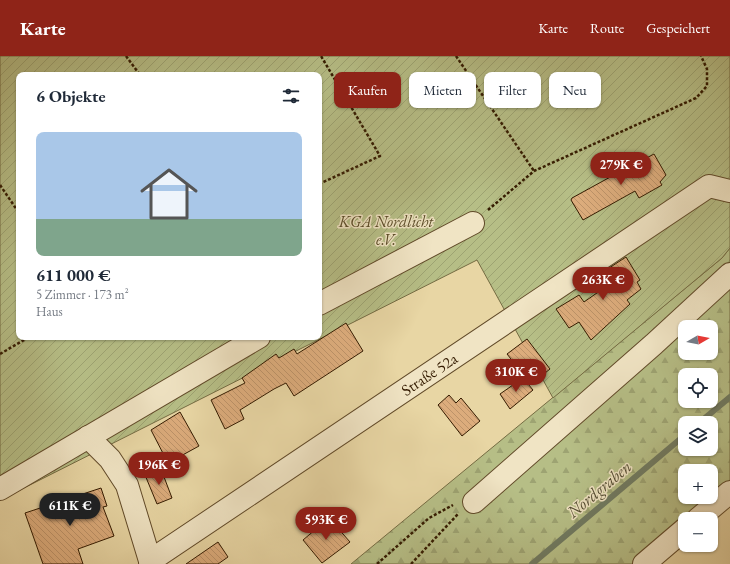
<!DOCTYPE html>
<html lang="de">
<meta charset="utf-8">
<style>
:root{--surface:#fff;--page:#f2f2f3;--text:#1f2937;--muted:#747a83;--line:#e0e1e3;--accent:#8f2418}
body{margin:0;font-family:"EB Garamond",serif;background:var(--page);color:var(--text);height:100vh;display:flex;flex-direction:column;font-size:15px;white-space:nowrap}
*{box-sizing:border-box;margin:0}
p{font-size:13px;color:var(--muted)}
.icon{flex:none;width:22px;height:22px;fill:none;stroke:currentColor;stroke-width:2;stroke-linecap:round;stroke-linejoin:round}
.map{position:relative;flex:1;overflow:hidden}
.sheet{position:absolute;left:16px;top:16px;width:306px;height:268px;display:flex;flex-direction:column;background:var(--surface);border-radius:8px;box-shadow:0 1px 3px #0004}
.sheet>*{flex:none}
.banner{position:absolute;left:334px;top:16px;width:336px;height:36px;display:flex;gap:8px}
.needle{width:26px;rotate:81deg}
.buttons{position:absolute;left:678px;top:264px;display:grid;gap:8px}
.buttons a{display:grid;place-items:center;width:40px;height:40px;border-radius:8px;background:var(--surface);box-shadow:0 1px 3px #0004;font-size:20px}
.price{position:absolute;translate:-50% -34px;padding:0 9px;border-radius:14px;background:var(--accent);color:#fff;font-size:13px;line-height:26px;filter:drop-shadow(0 1px 2px #0008)}
.price::after{content:'';position:absolute;left:50%;top:24px;width:12px;height:9px;margin-left:-6px;background:inherit;clip-path:polygon(0 0,100% 0,50% 100%)}
.price.selected{background:#222;color:#fff}
ul{padding:0;list-style:none}
li{display:grid;align-content:center;gap:8px;height:212px;padding:0 20px}
li+li{border-top:1px solid var(--line)}
li span{display:grid;place-items:center;height:124px;border-radius:8px;color:#555}
li>.icon{margin-inline-start:auto}
span .icon{width:72px;height:72px;fill:#fffc;stroke-width:1}
li b{font-size:17px}
h2{display:flex;justify-content:space-between;align-items:center;height:48px;padding:0 20px;font-size:17px}
.chip{padding:0 14px;border-radius:8px;background:var(--surface);box-shadow:0 1px 3px #0004;font-size:14px;line-height:36px}
.chip.selected{background:var(--accent);color:#fff}
header{display:flex;align-items:center;gap:24px;box-sizing:border-box;height:56px;padding:0 20px;background:var(--accent);color:#fff}
header strong{font-size:19px}
nav{display:flex;gap:22px;margin-inline-start:auto;font-size:14px}
.map>svg:first-child{display:block}
.forest{fill:url(#forest-firs);stroke:#756c43;fill-rule:evenodd}
.garden{fill:url(#garden-furrows);stroke:#756c43;fill-rule:evenodd}
.lines{fill:none;stroke-linecap:round;stroke-linejoin:round}
.stream{stroke:#707a61;stroke-width:6}
.building{fill:url(#building-back-hatch);stroke:#341b00}
.minor-casing{stroke:#614a29;stroke-width:24}
.path{stroke:#341b00;stroke-width:2.5;stroke-dasharray:3 2;stroke-linecap:butt}
.minor{stroke:#f0e4c4;stroke-width:22}
.labels{text-anchor:middle;stroke-width:3;stroke-linejoin:round;paint-order:stroke}
.park-label{font-size:16px;font-style:italic;fill:#5b4c28;stroke:#f0e4c4}
.street-label{font-size:16px;fill:#341b00;stroke:#f0e4c4}
.water-label{font-size:17px;font-style:italic;fill:#524b31;stroke:#f0e4c4}
</style>
<header>
<strong>Karte</strong>
<nav><a>Karte</a><a>Route</a><a>Gespeichert</a></nav>
</header>
<div class="map">
<svg width="730" height="508" viewBox="0 0 730 508">
<defs>
<pattern id="forest-firs" width="22" height="20" patternUnits="userSpaceOnUse"><rect width="22" height="20" fill="#b6be86"/><path d="M5 1l3.5 6h-7zM16 11l3.5 6h-7z" fill="#9da372"/></pattern>
<pattern id="garden-furrows" width="10" height="10" patternUnits="userSpaceOnUse"><rect width="10" height="10" fill="#b6be86"/><path d="M-1 1l2-2M0 10L10 0M9 11l2-2" fill="none" stroke="#9da372"/></pattern>
<pattern id="building-back-hatch" width="6" height="6" patternUnits="userSpaceOnUse"><rect width="6" height="6" fill="#dcac7c"/><path d="M-1 5l2 2M0 0l6 6M5-1l2 2" fill="none" stroke="#bd9369"/></pattern>
</defs>
<rect width="100%" height="100%" fill="#e8d6a4"/>
<filter id="stains"><feTurbulence type="fractalNoise" baseFrequency=".005" numOctaves="4"/><feColorMatrix values="0 0 0 0 .2 0 0 0 0 .09 0 0 0 0 .02 0 0 0 .5 -.17"/></filter>
<radialGradient id="worn" r=".72"><stop offset=".6" stop-color="#630" stop-opacity="0"/><stop offset="1" stop-color="#630" stop-opacity=".3"/></radialGradient>
<path class="forest" d="M730,192V428L635,508H351L722,202ZM685,271H711V297H685ZM685,319H711V345H685ZM685,367H711V393H685ZM685,415H711V441H685Z"/>
<path class="garden" d="M0,0H730V192L722,202L553,342L477,204L0,444ZM19,19H319V281H19Z"/>
<g class="lines">
<path class="stream" d="M699,367L730,341
M532,508L685,379"/>
</g>
<path class="building" d="M654,98L666,119L660,126L662,129L639,142L635,135L583,164L571,144L572,142L623,114L621,110L639,101L641,105Z
M626,201L640,224L637,226L641,233L627,244L630,248L591,284L579,266L569,272L556,253L579,239L584,246L614,225L606,214Z
M346,267L363,295L294,340L286,327L274,333L240,354L244,363L225,373L211,344L245,327L242,322L276,298L279,302L294,293L297,298Z
M527,283L550,313L531,328L507,298Z
M523,322L533,334L510,353L500,338Z
M449,339L456,347L461,342L480,365L462,380L438,349Z
M180,356L199,390L168,407L151,374Z
M161,413L172,442L157,448L145,419Z
M101,432L107,450L103,451L114,480L78,493L83,508H43L25,457Z
M329,462L350,486L322,507L303,484Z
M218,486L228,501L218,508H186Z"/>
<g class="lines">
<g class="minor-casing">
<g id="minor">
<path d="M319,248L473,167"/>
<path d="M88,381L110,403L127,429L151,508"/>
<path d="M0,433L259,281"/>
<path d="M474,446L654,288L730,218"/>
<path d="M698,463L730,436"/>
<path id="s1" d="M150,505L709,130L730,135"/>
<path d="M644,508L685,473"/>
</g>
</g>
<path class="path" d="M126,0L140,19
M456,0L534,115
M319,128L380,100L321,0
M0,129L19,157
M488,154L534,115L696,42L707,30V13L701,0
M0,298L29,281
M377,508L429,462L453,449
M411,508L458,458"/>
<use href="#minor" class="minor"/>
</g>
<g class="labels">
<g class="park-label">
<text x="386" y="171">KGA Nordlicht<tspan x="386" dy="18">e.V.</tspan></text>
</g>
<g class="street-label">
<text dy="6" stroke="none"><textPath href="#s1" startOffset="336">Straße 52a</textPath></text>
</g>
<g class="water-label">
<text transform="translate(599 433) rotate(-40)" y="6">Nordgraben</text>
</g>
</g>
<rect width="100%" height="100%" filter="url(#stains)"/>
<rect width="100%" height="100%" fill="url(#worn)"/>
</svg>
<div class="buttons">
<a><svg class="needle" viewBox="-14 -14 28 28"><path d="M0-13l5 13h-10z" fill="#e53935"/><path d="M0 13l5-13h-10z" fill="#747a83"/></svg></a>
<a><svg class="icon" aria-label="locate" viewBox="0 0 24 24"><circle cx="12" cy="12" r="6"/><path d="M12 2v4M12 18v4M2 12h4M18 12h4"/></svg></a>
<a><svg class="icon" aria-label="layers" viewBox="0 0 24 24"><path d="M12 4l9 5-9 5-9-5zM3 14l9 5 9-5"/></svg></a>
<a>+</a>
<a>−</a>
</div>
<b class="price" style="left:621px;top:130px">279K €</b>
<b class="price" style="left:603px;top:245px">263K €</b>
<b class="price" style="left:516px;top:337px">310K €</b>
<b class="price" style="left:159px;top:430px">196K €</b>
<b class="price selected" style="left:70px;top:471px">611K €</b>
<b class="price" style="left:326px;top:485px">593K €</b>
<div class="banner">
<a class="chip selected">Kaufen</a>
<a class="chip">Mieten</a>
<a class="chip">Filter</a>
<a class="chip">Neu</a>
</div>
<section class="sheet">
<h2>6 Objekte<svg class="icon" aria-label="filters" viewBox="0 0 24 24"><path d="M4 7h16M4 17h16"/><circle cx="9" cy="7" r="2"/><circle cx="15" cy="17" r="2"/></svg></h2>
<ul>
<li><span style="background:linear-gradient(#a9c7e8 70%,#7fa58c 0)"><svg class="icon" aria-label="home" viewBox="0 0 24 24"><path d="M3 11l9-7 9 7M6 9v11h12V9"/></svg></span><div><b>611 000 €</b><p>5 Zimmer · 173 m²</p><p>Haus</p></div></li>
</ul>
</section>
</div>
